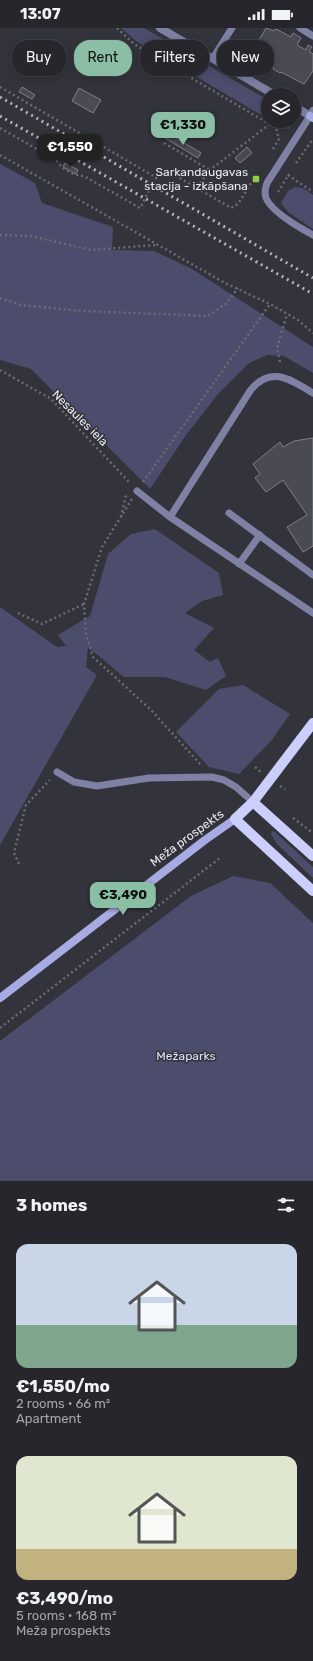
<!DOCTYPE html>
<meta charset="utf-8">
<style>
:root{--surface:#26262c;--page:#2e2e34;--text:#f1f3f6;--muted:#a4a5a9;--line:#424348;--accent:#8abfa5}
body{margin:0;font-family:Rubik,sans-serif;background:var(--page);color:var(--text);height:100vh;display:flex;flex-direction:column;font-size:15px;white-space:nowrap}
*{box-sizing:border-box;margin:0}
p{font-size:13px;color:var(--muted)}
.icon{flex:none;width:22px;height:22px;fill:none;stroke:currentColor;stroke-width:2;stroke-linecap:round;stroke-linejoin:round}
.map{position:relative;height:1153px;overflow:hidden}
.drawer{display:flex;flex-direction:column;background:var(--surface);flex:1}
.drawer>*{flex:none}
.guide{position:absolute;left:12px;top:12px;width:289px;height:36px;display:flex;gap:8px}
.buttons{position:absolute;left:261px;top:60px;display:grid;gap:8px}
.buttons a{display:grid;place-items:center;width:40px;height:40px;border-radius:50%;background:var(--surface);box-shadow:0 2px 10px #0003,0 0 0 1px var(--line);font-size:20px}
.price{position:absolute;translate:-50% -34px;padding:0 9px;border-radius:8px;background:var(--accent);color:#111;font-size:13px;line-height:26px;filter:drop-shadow(0 1px 2px #0008)}
.price::after{content:'';position:absolute;left:50%;top:24px;width:12px;height:9px;margin-left:-6px;background:inherit;clip-path:polygon(0 0,100% 0,50% 100%)}
.price.active{background:#222;color:#fff}
ul{padding:0;list-style:none}
li{display:grid;align-content:center;gap:8px;height:212px;padding:0 16px}
li span{display:grid;place-items:center;height:124px;border-radius:12px;color:#555}
li>.icon{margin-inline-start:auto}
span .icon{width:72px;height:72px;fill:#fffc;stroke-width:1}
li b{font-size:17px}
h2{display:flex;justify-content:space-between;align-items:center;height:48px;padding:0 16px;font-size:17px}
.chip{padding:0 14px;border-radius:16px;background:var(--surface);box-shadow:0 2px 10px #0003,0 0 0 1px var(--line);font-size:14px;line-height:36px}
.chip.active{background:var(--accent);color:#111}
.status{display:flex;justify-content:space-between;align-items:center;height:28px;padding:0 20px;background:var(--surface);direction:ltr}
.status svg{height:11px;fill:currentColor}
.map>svg:first-child{display:block}
.green{fill:#4c4d6d}
.building{fill:#494a52;stroke:#7d7e87}
.lines{fill:none;stroke-linecap:round;stroke-linejoin:round}
.path{stroke:#6b6b72;stroke-width:2.5;stroke-dasharray:2 3;stroke-linecap:butt}
.lane{stroke:#7e80a4;stroke-width:7}
.street{stroke:#7e80a4;stroke-width:8}
.secondary{stroke:#a8abe3;stroke-width:8}
.primary{stroke:#cccffb;stroke-width:10}
.rail{stroke:#b2b2b9;stroke-width:3;stroke-dasharray:2 4;stroke-linecap:butt}
.poi-dot{fill:#8bce46;stroke:#33333b;stroke-width:1.5}
.labels{text-anchor:middle;stroke-width:3;stroke-linejoin:round;paint-order:stroke}
.poi-label{font-size:12px;fill:#e9e9ef;stroke:#33333b;text-anchor:end}
.street-label{font-size:12px;fill:#e9e9ef;stroke:#33333b}
.park-label{font-size:12px;fill:#dfe1fb;stroke:#33333b}
</style>
<div class="status"><b>13:07</b><svg viewBox="0 0 49 12"><path d="M0 12V9h3v3zM5 12V6h3v6zM10 12V3h3v9zM15 12V0h3v12zM26 1h20v11H26zM47 4h2v5h-2z"/></svg></div>
<div class="map">
<svg width="313" height="1153" viewBox="0 0 313 1153">
<rect width="100%" height="100%" fill="#33333b"/>
<path class="green" d="M121,0H144L268,72V91L136,13Z
M0,136L35,155L42,175L113,199L112,222L154,223L192,241L313,319V345L284,328L267,327L249,335L219,365L186,407L150,461L31,341L0,332Z
M295,159L303,160L313,167V201L288,184L281,175L288,163Z
M155,501L219,545L223,567L202,573L185,585L214,600L194,622L210,634L218,630L226,648L206,662L165,649H124L88,619L86,639L97,647L0,817V579L57,619L66,618L58,607L90,588L108,526L131,506Z
M243,657L290,686L271,713L239,746L209,739L176,704L219,661Z
M272,803L275,804L313,839V850L277,816L271,806Z
M233,848L270,855L313,895V1153H0V1013L191,868Z"/>
<path class="building" d="M266,0L274,3L276,1L291,9L293,5L301,10L297,17L306,22L308,17L312,19L309,23L313,26V43L304,56L281,44L280,45L273,41L274,39L251,26Z
M22,59L35,67L32,71L19,64Z
M79,60L101,72L93,85L72,73Z
M168,105L201,125L198,130L165,110Z
M247,119L252,125L240,135L235,130Z
M65,135L78,142L76,146L63,139Z
M313,410V518L303,524L287,499L307,487L283,452L266,464L255,450L260,446L253,436L280,414L283,419L294,413Z"/>
<g class="lines">
<path class="path" d="M117,0L134,16L276,100
M0,59L157,150
M279,94L290,100
M0,100L56,132C63,142 72,147 84,148L140,180C147,169 153,147 166,142L231,180L238,176L256,147
M164,115L210,142
M273,121L279,111L276,100L280,93
M0,127L225,255L270,276L298,292L313,305
M296,135L313,111
M288,147L313,164
M197,159L210,142L270,96
M278,164L289,146
M0,207L31,208L91,222L156,217
M0,270L21,277L82,283L208,288L226,276L238,260
M280,334L277,320L287,286
M0,342L51,371L130,455
M143,454L270,276
M132,471L102,519L84,576L86,606L93,629L151,682L201,737
M121,489L126,467
M18,585L42,596L84,576
M255,739L261,744
M280,758L285,761
M293,790L313,805
M19,836L14,825L26,777L50,752
M0,1000L220,830"/>
<path class="lane" d="M300,0L313,8
M213,30L232,0
M310,88L267,155C266,158 265,162 265,165C265,181 300,200 313,207
M137,463L170,489L313,585
M229,485L313,547
M170,489L250,363C270,337 290,351 313,365
M239,536L260,507
M57,744L74,754L97,758L149,750L212,749L224,752L236,759L253,774"/>
<path class="street" d="M160,0L275,67
M294,78L310,88L313,83"/>
<path class="secondary" d="M310,88L313,90
M0,970L205,812L235,791"/>
<path class="primary" d="M313,695L253,774L235,791L313,863
M253,774L313,828"/>
<path class="rail" d="M0,69L313,250
M0,88L313,266"/>
</g>
<rect class="poi-dot" x="252" y="147" width="8" height="8" rx="2"/>
<g class="labels">
<g class="poi-label">
<text x="248" y="148">Sarkandaugavas<tspan x="248" dy="14">stacija - izkāpšana</tspan></text>
</g>
<g class="street-label">
<text transform="translate(80 390) rotate(45)" y="4">Nesaules iela</text>
<text transform="translate(187 810) rotate(-36)" y="4">Meža prospekts</text>
</g>
<g class="park-label">
<text x="186" y="1032">Mežaparks</text>
</g>
</g>
</svg>
<div class="buttons">
<a><svg class="icon" aria-label="layers" viewBox="0 0 24 24"><path d="M12 4l9 5-9 5-9-5zM3 14l9 5 9-5"/></svg></a>
</div>
<b class="price" style="left:183px;top:118px">€1,330</b>
<b class="price active" style="left:70px;top:140px">€1,550</b>
<b class="price" style="left:123px;top:888px">€3,490</b>
<div class="guide">
<a class="chip">Buy</a>
<a class="chip active">Rent</a>
<a class="chip">Filters</a>
<a class="chip">New</a>
</div>
</div>
<section class="drawer">
<h2>3 homes<svg class="icon" aria-label="filters" viewBox="0 0 24 24"><path d="M4 7h16M4 17h16"/><circle cx="9" cy="7" r="2"/><circle cx="15" cy="17" r="2"/></svg></h2>
<ul>
<li><span style="background:linear-gradient(#c9d6e8 65%,#7fa58c 0)"><svg class="icon" aria-label="home" viewBox="0 0 24 24"><path d="M3 11l9-7 9 7M6 9v11h12V9"/></svg></span><div><b>€1,550/mo</b><p>2 rooms · 66 m²</p><p>Apartment</p></div></li>
<li><span style="background:linear-gradient(#dfe7d0 75%,#c2b280 0)"><svg class="icon" aria-label="home" viewBox="0 0 24 24"><path d="M3 11l9-7 9 7M6 9v11h12V9"/></svg></span><div><b>€3,490/mo</b><p>5 rooms · 168 m²</p><p>Meža prospekts</p></div></li>
</ul>
</section>
